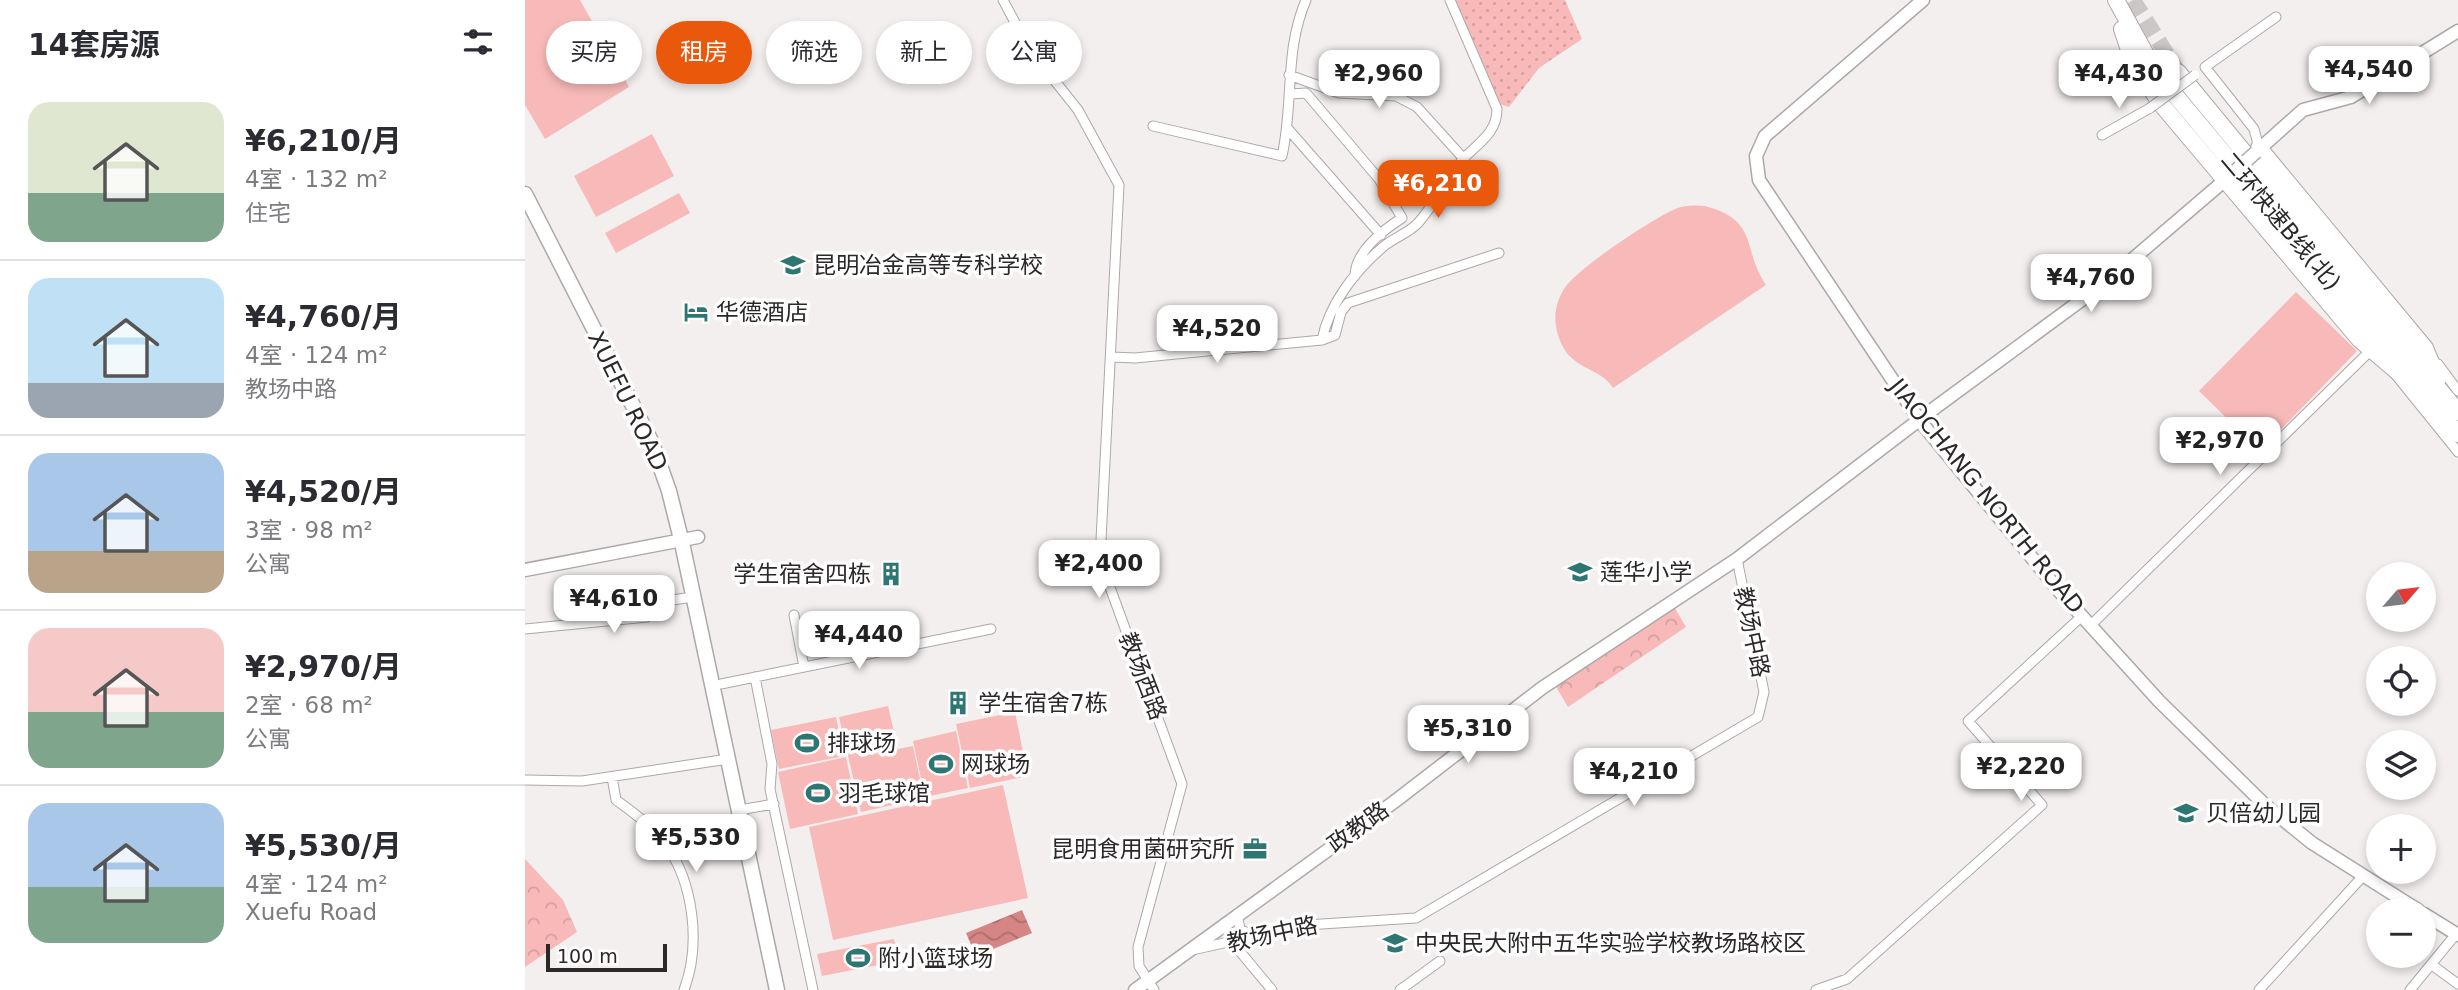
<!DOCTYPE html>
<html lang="zh">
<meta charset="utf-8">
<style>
:root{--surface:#fff;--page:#f2f2f3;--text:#2b2b33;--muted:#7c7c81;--line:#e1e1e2;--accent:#ea580c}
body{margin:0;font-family:"DejaVu Sans","Noto Sans SC",sans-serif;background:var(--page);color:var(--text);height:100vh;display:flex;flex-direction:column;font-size:26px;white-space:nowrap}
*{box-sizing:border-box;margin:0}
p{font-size:23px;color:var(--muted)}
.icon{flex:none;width:38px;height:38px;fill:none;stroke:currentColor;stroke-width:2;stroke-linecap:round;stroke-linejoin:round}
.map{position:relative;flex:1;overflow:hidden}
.details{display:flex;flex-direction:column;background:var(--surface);width:525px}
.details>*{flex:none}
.guide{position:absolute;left:21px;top:21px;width:665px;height:63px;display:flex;gap:14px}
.needle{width:46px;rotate:62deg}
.controls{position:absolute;left:1841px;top:562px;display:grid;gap:14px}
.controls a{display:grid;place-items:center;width:70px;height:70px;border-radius:50%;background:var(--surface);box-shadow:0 4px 10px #0003;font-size:35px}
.scale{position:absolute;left:21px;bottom:18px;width:121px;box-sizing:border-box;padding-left:7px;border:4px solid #2a2828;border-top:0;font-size:19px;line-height:24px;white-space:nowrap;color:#2a2828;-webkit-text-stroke:5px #fefdfd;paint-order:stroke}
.price{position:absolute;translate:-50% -60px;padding:0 16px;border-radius:14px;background:#fff;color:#222;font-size:23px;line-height:46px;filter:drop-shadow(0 2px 4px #0008)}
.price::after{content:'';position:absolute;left:50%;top:42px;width:21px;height:16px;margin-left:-10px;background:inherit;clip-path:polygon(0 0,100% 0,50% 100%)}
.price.current{background:var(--accent);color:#fff}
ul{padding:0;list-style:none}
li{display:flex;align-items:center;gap:21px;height:175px;padding:0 28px}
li+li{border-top:2px solid var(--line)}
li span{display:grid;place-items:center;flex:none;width:196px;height:140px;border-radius:21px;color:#555}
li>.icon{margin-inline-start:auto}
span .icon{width:84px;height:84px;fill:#fffc;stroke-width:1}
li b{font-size:30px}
h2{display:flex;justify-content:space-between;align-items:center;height:84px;padding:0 28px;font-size:30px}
.chip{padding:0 24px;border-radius:32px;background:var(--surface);box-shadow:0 4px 10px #0003;font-size:24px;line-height:63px}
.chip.current{background:var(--accent);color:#fff}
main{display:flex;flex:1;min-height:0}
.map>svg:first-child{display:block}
.grass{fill:url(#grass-dots)}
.park{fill:url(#park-crowns)}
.garden{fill:#f7bab8}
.water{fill:url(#water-waves)}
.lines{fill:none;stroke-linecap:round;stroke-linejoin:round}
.highway-tunnel{stroke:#ccc7c7;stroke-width:16;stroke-dasharray:16 8;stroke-linecap:butt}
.street-casing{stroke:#ada8a7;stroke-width:11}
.secondary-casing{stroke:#ada8a7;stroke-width:15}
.primary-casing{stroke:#ada8a7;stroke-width:17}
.highway-casing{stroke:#ada8a7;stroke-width:18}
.street{stroke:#fff;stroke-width:9}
.secondary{stroke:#fff;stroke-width:12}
.primary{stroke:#fff;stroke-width:14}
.highway{stroke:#fff;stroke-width:16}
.street-bridge-casing{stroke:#ada8a7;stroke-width:11;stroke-linecap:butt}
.secondary-bridge-casing{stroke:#ada8a7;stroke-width:15;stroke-linecap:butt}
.street-bridge{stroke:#fff;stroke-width:9}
.secondary-bridge{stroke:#fff;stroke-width:12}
.labels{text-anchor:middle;stroke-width:7;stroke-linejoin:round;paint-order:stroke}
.street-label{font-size:23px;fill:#2a2828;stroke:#fefdfd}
.poi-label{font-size:23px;fill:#2a2828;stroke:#fefdfd;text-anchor:start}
</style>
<main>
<section class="details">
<h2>14套房源<svg class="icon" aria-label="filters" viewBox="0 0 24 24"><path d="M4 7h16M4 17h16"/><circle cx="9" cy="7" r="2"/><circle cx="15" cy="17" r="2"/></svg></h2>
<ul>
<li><span style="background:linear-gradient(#dfe7d0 65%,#7fa58c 0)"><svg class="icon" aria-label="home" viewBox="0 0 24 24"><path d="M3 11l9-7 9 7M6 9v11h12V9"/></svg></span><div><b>¥6,210/月</b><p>4室 · 132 m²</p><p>住宅</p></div></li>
<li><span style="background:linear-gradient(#bfe0f5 75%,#9aa5b1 0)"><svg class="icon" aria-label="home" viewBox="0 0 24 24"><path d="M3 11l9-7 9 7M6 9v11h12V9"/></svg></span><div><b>¥4,760/月</b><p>4室 · 124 m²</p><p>教场中路</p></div></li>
<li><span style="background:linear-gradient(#a9c7e8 70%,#b9a48a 0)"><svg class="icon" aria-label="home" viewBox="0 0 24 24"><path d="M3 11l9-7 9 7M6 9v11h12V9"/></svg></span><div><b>¥4,520/月</b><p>3室 · 98 m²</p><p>公寓</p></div></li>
<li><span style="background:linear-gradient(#f6c9c9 60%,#7fa58c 0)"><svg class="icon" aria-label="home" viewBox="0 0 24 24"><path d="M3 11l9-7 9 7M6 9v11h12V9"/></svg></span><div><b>¥2,970/月</b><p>2室 · 68 m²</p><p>公寓</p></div></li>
<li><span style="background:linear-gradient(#a9c7e8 60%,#7fa58c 0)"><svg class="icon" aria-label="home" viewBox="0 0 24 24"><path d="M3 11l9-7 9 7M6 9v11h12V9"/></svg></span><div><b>¥5,530/月</b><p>4室 · 124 m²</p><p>Xuefu Road</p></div></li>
</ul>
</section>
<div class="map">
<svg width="1933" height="990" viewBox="0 0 1933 990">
<defs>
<pattern id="grass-dots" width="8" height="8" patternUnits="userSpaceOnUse" patternTransform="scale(1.75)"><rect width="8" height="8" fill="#f7bab8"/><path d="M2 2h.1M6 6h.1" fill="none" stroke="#d4a09e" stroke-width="1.8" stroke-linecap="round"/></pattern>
<pattern id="park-crowns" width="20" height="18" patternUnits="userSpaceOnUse" patternTransform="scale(1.75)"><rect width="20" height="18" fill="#f7bab8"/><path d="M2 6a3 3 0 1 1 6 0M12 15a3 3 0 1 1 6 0" fill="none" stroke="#d4a09e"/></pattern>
<pattern id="water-waves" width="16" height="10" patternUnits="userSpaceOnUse" patternTransform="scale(1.75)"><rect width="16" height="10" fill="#d58584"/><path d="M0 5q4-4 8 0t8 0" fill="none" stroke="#ad6d6c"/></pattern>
</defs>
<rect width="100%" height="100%" fill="#f4efef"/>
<path class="grass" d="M930,0H1040L1057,39L1014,68L984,107L974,104Z"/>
<path class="park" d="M1148,605L1161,627L1043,707L1030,685Z
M0,859L38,900L52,932L0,967Z"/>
<path class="garden" d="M0,0H55L104,87L20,139L0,105Z
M127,134L149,176L71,217L49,176Z
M154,193L165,213L91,253L80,233Z
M1180,206C1235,220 1217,251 1241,285L1088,388C1074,365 1044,372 1033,335C1028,319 1030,303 1039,289C1051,269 1126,220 1148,210C1158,205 1169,205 1180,206Z
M1771,292L1832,351L1735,451L1674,391Z
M363,706L373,749L388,746L399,798L336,812L314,717Z
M490,712L503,776L445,788L431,724Z
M311,717L319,756L254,769L246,730Z
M431,731L443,788L400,797L388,741Z
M321,757L333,814L265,829L253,772Z
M478,785L503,898L308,940L284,827Z
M369,939L374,961L297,976L292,954Z"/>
<path class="water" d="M497,910L507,933L451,956L441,933Z"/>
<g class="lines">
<path class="highway-tunnel" d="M1608,0L1653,72"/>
<g class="street-casing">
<path id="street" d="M478,0L503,47L553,110L594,185L575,560L657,784L613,947L614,966L629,990
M764,75L814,93L871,96L892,107L939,159
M766,94L781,93L854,179L877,218C858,230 830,252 830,276
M628,126L757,156C769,103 759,51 781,0
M763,129L856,235
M1577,135L1625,108
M1734,148L1729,129L1680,67L1751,17
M797,340C804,304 830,271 858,247C868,238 884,233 893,223C911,203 922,176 940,157C955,142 972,132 972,109L925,0
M586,357L610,358L797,340L810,335L816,312L823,303L974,253
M1913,364L1933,391
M1870,374L1933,452
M269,615L279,667
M1566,625L1845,351
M0,629L122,617L147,600L168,597
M230,677L247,764L245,789L288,990
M196,684L466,629
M87,777L91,800C108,812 127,826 140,843C169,883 176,945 159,990
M0,780L57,781L203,759
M214,810L249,804
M712,914L715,929L730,937
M707,942L747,990
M667,950L781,925L891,918L1233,717L1239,692L1212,559
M1907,965L1933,984
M875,990L915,961
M1291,990L1322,979L1517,805L1443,721L1557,616
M1734,990L1838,876
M1885,990L1931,934"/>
</g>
<g class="secondary-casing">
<path id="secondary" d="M1398,0L1240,136L1231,156L1234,180L1395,421L1535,592L1634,701L1740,805L1787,843L1893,910
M1731,152L1778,110L1826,97L1933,31
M0,570L173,537
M1899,914L1933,935
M610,990L869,802L1017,688L1212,559L1411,407L1581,282L1706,175"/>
</g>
<g class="primary-casing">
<path id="primary" d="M0,194L127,443L144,491L157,543L252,990"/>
</g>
<g class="highway-casing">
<path id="highway" d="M1591,0L1630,71L1933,434
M1597,29L1608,62L1636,104L1835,340L1875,374
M1653,72L1933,412
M1734,148L1900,348L1913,379"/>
</g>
<use href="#street" class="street"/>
<use href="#secondary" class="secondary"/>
<use href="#primary" class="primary"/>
<use href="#highway" class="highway"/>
<g class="street-bridge-casing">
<path id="street-bridge" d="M1625,108L1670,75"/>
</g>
<g class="secondary-bridge-casing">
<path id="secondary-bridge" d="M1706,175L1731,152"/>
</g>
<use href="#street-bridge" class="street-bridge"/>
<use href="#secondary-bridge" class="secondary-bridge"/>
</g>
<defs>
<g id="university-bare" transform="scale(1.89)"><path d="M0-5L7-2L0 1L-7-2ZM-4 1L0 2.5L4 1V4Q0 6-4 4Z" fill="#2d7671" stroke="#fefdfd" stroke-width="2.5" paint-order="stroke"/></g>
<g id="hotel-bare" transform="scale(1.89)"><path d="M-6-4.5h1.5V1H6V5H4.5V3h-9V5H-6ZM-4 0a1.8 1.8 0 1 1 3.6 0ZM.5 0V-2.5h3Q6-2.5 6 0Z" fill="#2d7671" stroke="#fefdfd" stroke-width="2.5" paint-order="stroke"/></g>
<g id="school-bare" transform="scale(1.89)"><path d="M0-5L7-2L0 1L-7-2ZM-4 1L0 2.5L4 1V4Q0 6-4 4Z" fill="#2d7671" stroke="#fefdfd" stroke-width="2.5" paint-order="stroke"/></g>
<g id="building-bare" transform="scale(1.89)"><path d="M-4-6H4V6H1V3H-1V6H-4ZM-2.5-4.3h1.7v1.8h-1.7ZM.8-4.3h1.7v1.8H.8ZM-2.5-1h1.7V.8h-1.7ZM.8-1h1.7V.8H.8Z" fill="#2d7671" stroke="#fefdfd" stroke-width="2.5" paint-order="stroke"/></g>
<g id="stadium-bare" transform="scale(1.89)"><path d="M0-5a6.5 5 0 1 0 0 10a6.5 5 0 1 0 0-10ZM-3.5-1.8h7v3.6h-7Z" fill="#2d7671" stroke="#fefdfd" stroke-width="2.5" paint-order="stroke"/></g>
<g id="office-bare" transform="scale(1.89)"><path d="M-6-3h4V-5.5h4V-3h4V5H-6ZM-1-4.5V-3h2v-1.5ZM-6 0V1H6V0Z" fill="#2d7671" stroke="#fefdfd" stroke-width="2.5" paint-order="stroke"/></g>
</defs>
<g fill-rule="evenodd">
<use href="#university-bare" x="268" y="265"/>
<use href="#hotel-bare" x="171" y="312"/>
<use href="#school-bare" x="1055" y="572"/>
<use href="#building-bare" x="366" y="574"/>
<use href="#building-bare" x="433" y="703"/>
<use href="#stadium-bare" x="282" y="743"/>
<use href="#stadium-bare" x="416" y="764"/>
<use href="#stadium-bare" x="293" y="793"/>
<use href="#school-bare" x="1661" y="813"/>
<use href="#office-bare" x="730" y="849"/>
<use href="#school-bare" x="870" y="943"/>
<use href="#stadium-bare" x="333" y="958"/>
</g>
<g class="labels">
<g class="street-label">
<text transform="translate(1756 221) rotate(50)" y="8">二环快速B线(北)</text>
<text transform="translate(103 401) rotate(64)" y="8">XUEFU ROAD</text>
<text transform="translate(1462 496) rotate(51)" y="8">JIAOCHANG NORTH ROAD</text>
<text transform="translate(1227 632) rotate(78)" y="8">教场中路</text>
<text transform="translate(618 676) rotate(69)" y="8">教场西路</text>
<text transform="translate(833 827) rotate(-36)" y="8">政教路</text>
<text transform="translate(747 934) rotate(-12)" y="8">教场中路</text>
</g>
<g class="poi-label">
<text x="288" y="273">昆明冶金高等专科学校</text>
<text x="191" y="320">华德酒店</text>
<text x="1075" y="580">莲华小学</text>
<text x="346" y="582" text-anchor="end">学生宿舍四栋</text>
<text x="453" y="711">学生宿舍7栋</text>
<text x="302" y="751">排球场</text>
<text x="436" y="772">网球场</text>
<text x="313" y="801">羽毛球馆</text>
<text x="1681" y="821">贝倍幼儿园</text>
<text x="710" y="857" text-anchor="end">昆明食用菌研究所</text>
<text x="890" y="951">中央民大附中五华实验学校教场路校区</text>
<text x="353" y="966">附小篮球场</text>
</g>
</g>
</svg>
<div class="controls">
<a><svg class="needle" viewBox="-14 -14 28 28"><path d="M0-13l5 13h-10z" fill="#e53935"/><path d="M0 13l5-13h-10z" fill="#7c7c81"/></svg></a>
<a><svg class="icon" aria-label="locate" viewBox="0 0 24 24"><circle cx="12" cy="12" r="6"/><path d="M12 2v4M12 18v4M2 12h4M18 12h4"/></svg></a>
<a><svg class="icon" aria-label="layers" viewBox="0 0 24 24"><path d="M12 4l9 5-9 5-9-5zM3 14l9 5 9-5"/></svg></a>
<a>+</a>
<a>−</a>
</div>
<div class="scale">100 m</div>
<b class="price" style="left:1844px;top:106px">¥4,540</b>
<b class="price" style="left:854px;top:110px">¥2,960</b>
<b class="price" style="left:1594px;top:110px">¥4,430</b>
<b class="price current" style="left:913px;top:220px">¥6,210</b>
<b class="price" style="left:1566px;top:314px">¥4,760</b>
<b class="price" style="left:692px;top:365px">¥4,520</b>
<b class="price" style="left:1695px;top:477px">¥2,970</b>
<b class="price" style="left:574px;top:600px">¥2,400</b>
<b class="price" style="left:89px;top:635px">¥4,610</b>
<b class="price" style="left:334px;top:671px">¥4,440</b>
<b class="price" style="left:943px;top:765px">¥5,310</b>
<b class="price" style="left:1496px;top:803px">¥2,220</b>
<b class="price" style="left:1109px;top:808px">¥4,210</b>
<b class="price" style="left:171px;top:874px">¥5,530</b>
<div class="guide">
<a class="chip">买房</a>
<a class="chip current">租房</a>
<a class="chip">筛选</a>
<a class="chip">新上</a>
<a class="chip">公寓</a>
</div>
</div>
</main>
